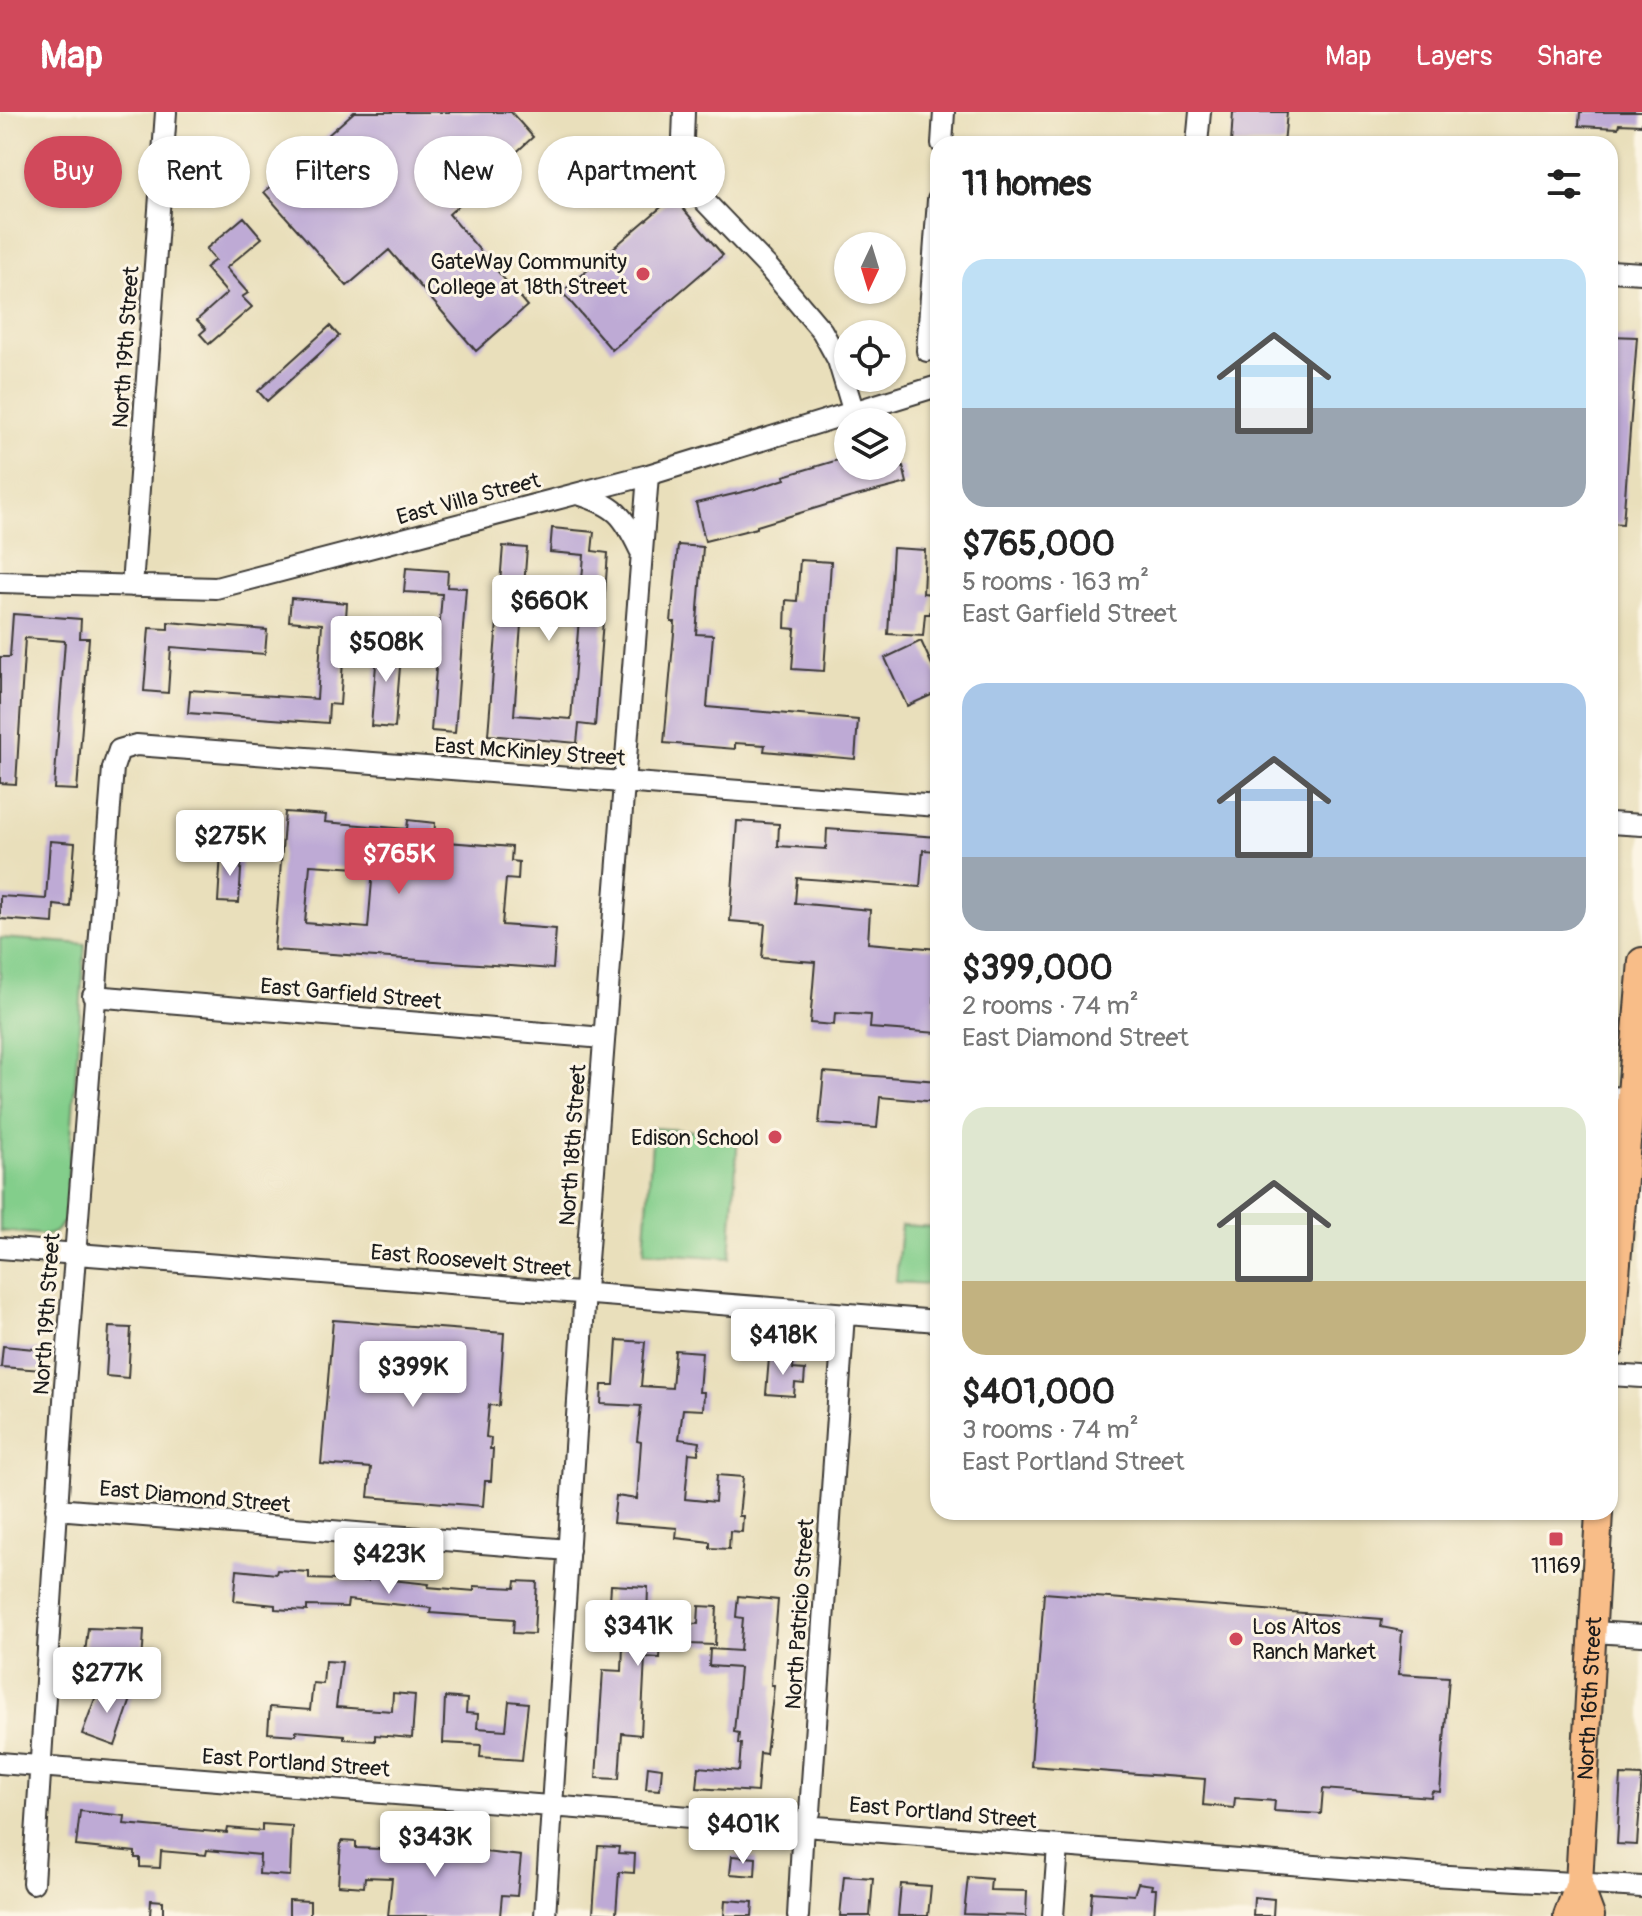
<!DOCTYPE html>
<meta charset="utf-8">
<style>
:root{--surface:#fff;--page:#f6f6f6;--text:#222;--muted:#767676;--accent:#d1495b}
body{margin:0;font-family:Pangolin,sans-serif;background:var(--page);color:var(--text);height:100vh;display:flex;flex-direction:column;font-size:30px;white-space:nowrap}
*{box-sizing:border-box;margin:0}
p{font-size:26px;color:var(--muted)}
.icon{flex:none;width:44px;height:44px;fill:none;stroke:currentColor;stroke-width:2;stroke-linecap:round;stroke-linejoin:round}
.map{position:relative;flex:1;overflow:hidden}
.drawer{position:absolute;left:930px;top:24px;width:688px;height:1384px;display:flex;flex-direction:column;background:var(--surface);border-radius:24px;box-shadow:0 2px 6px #0004}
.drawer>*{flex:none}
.banner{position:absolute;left:24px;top:24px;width:760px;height:72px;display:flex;gap:16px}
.needle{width:52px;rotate:184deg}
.fabs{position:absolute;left:834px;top:120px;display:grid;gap:16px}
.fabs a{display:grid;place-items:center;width:72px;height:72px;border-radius:50%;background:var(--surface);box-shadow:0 2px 6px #0004;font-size:40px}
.price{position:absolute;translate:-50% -68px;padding:0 18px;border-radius:8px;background:#fff;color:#222;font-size:26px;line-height:52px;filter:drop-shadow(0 2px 4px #0008)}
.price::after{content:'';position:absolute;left:50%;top:48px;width:24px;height:18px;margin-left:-12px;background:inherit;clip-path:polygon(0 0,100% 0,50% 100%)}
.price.active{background:var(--accent);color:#fff}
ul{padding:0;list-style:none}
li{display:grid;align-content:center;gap:16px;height:424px;padding:0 32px}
li span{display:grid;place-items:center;height:248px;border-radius:24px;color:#555}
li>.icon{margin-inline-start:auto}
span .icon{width:144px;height:144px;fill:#fffc;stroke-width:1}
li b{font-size:34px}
h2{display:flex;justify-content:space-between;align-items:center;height:96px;padding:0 32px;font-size:34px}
.pill{padding:0 28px;border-radius:36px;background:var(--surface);box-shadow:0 2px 6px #0004;font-size:28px;line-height:72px}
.pill.active{background:var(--accent);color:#fff}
header{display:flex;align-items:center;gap:48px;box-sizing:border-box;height:112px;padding:0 40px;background:var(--accent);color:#fff}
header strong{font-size:38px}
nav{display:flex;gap:44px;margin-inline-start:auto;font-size:28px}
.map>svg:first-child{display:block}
.green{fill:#83ce8b;stroke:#507554;stroke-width:2}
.building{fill:#beaad5;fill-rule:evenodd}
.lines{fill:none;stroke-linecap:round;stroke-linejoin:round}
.minor-casing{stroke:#3b3934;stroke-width:24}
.major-casing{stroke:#3b3934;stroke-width:30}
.minor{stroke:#fff;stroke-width:20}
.major{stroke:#f8bd88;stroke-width:26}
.poi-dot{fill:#d1495b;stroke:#fcf5e5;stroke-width:3}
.labels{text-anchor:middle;stroke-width:6;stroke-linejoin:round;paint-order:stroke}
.poi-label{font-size:22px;fill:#1c1c1c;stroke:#fcf5e5;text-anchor:end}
.street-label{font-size:22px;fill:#1c1c1c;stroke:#fcf5e5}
</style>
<header>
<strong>Map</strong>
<nav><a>Map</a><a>Layers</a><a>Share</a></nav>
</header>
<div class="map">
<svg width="1642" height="1804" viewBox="0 0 1642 1804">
<rect width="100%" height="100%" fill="#fcf5e5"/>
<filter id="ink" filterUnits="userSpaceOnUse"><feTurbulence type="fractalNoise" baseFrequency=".0125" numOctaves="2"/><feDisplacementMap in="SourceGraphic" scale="16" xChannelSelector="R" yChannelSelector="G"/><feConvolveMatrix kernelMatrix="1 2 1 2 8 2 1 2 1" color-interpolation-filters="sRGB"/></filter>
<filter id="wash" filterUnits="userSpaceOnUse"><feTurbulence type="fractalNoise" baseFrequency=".006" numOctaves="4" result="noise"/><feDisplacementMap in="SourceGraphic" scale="32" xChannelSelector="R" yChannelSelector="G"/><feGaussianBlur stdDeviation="1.8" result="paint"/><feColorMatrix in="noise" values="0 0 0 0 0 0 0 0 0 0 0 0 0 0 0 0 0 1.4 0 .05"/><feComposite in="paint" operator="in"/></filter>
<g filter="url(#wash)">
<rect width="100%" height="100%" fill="#e9dfbb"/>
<path class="green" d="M0,826L85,832L65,1109L55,1120L48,1123L0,1119Z
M653,1016L738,1022L730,1146L644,1140Z
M901,1113L934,1115L929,1172L896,1170Z"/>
<g id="blocks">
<path class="building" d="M354,0H511L533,25L449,102L527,194L476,239L389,138L347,174L264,80Z
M1233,0H1287L1284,32H1231Z
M1580,0H1642V13L1619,12L1618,16L1579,14Z
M673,85L723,143L612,238L562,180Z
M244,105L262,126L226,156L248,181L242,185L252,195L209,232L200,222L206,217L197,208L227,181L205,156L215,148L206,137Z
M330,214L339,224L267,289L258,279Z
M1610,224L1637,225L1623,412L1610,411Z
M848,345V354H903L907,371L849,386L757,414V416L705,429L696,391L755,377L785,367L784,364Z
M552,416L594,420L592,439L608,441L595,614L579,612L577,631L488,623L503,434L527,436L514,603L571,607L584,443L550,440Z
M678,433L703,435L696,522L713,523L707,595L858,608L855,647L764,639L765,633L735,631V637L664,631L675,510H671Z
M893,436L925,438L923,481L932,482L930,502H925L923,524L888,522Z
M800,448L831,450L824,559L792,557L795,517L785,516L786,488L797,489Z
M406,456L448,459L447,475L466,476L455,621L431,619L442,482L404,480Z
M291,486L347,491L340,593L329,592L328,611L188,601L190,578L317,587L322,512L289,509Z
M13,502L81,507L80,526H89L77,678L54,677L65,529L25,526L16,672L0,671V545H10Z
M168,510L267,518L265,542L171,535L168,581L144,579L149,516L168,517Z
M378,528L402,530L395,616L371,614Z
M921,529L938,566V580L907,594L885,546Z
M285,700L326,703L325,710L407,717L408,708L435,711L434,729L512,735L511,749L519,750L518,768L506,767L502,813L556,817L553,857L274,838ZM310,753L373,757L368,816L305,811Z
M737,709L779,712L778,734L826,737L827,717L938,725V739L923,738L920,775L797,766L795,791L870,798L868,831L938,837L934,890L938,891V921L870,916L871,903L835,901L834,913L810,911L815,850L762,846L765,812L730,809Z
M50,729L75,731L70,795L54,793L53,811L0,807V784L46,787Z
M221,740L242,742L239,791L218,790Z
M824,960L938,969V990L880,985L877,1016L819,1012Z
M333,1208L504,1221L499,1294L489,1293L486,1325L491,1326L490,1337H493L491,1369H485L483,1394L368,1385L371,1356L321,1352Z
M109,1215L131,1216L128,1266L106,1264Z
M617,1228L645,1230L641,1274L672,1276L675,1238L702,1240L699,1280H704L703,1298L683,1297L679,1327L700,1330L698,1342L689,1341L685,1387L715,1390L717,1363L743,1365L739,1404H743L742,1420L730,1419L729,1437L710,1436V1430L676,1426L677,1416L613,1411L616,1384L637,1387L641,1330L637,1329L641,1294L601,1292L602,1273H614Z
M3,1234L44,1238L43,1258L1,1255Z
M769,1246L794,1248L793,1257L805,1258L804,1272L795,1271L794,1284L766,1282Z
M237,1458L276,1462L277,1458L309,1460V1467L368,1469V1462L383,1463L382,1467L429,1472L428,1475L474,1479V1474L515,1476L516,1469L537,1470L534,1522L513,1521L514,1507L430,1501L431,1496L392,1492L348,1488L347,1495L307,1494V1499L275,1497V1493L234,1489Z
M611,1473L648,1475L647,1509L698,1512L699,1494L717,1495L715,1533L661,1531L660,1546L645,1545L641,1623L622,1621L619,1667L596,1666L603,1558L622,1559L624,1506L609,1505Z
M1044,1481L1382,1507L1381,1515L1402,1519L1399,1562L1449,1565L1440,1680L1432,1679L1431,1685L1323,1677L1321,1702L1274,1699L1275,1689L1235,1686L1234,1696L1203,1693L1205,1667L1031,1654Z
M738,1484L778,1488L771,1573H774L772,1592L766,1642L760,1641L757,1680L697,1676L699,1655L739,1659L741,1632H738L739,1621L734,1620L740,1556L709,1554L710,1537L740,1539L743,1506L736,1505Z
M88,1516L144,1518L142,1553L84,1550Z
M325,1549L342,1550L336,1595L392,1599L393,1581L415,1583L412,1626L375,1623V1629L344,1627V1623L296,1619V1623L268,1621L270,1595L310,1598L313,1571L323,1572Z
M131,1560L148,1562L147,1580L129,1578Z
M100,1573L132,1584L115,1634L82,1622Z
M445,1585L467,1587L466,1601L478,1602L477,1616L506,1618L509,1589L528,1591L522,1648L480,1645L481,1633L443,1631Z
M648,1654L662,1656L660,1678L646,1677Z
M1621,1663L1642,1664L1637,1733L1617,1732Z
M80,1699L125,1704L124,1712L227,1721L228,1716L262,1719V1712L292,1714L290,1764L259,1762L260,1743L207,1738L206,1743L161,1739L160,1756L140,1755V1746H135V1740L76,1734Z
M341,1729L356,1730V1736L457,1740V1737L521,1744L517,1784L502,1783L500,1804H388L392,1766L365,1765L364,1775L338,1773Z
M598,1734L619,1735L618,1741L635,1742L634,1761L619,1760L616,1802L593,1801Z
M732,1744L756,1746L755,1764L730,1762Z
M844,1764L873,1766L870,1804H840Z
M968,1765L991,1767L990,1778L1027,1779L1026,1804L964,1802Z
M1138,1771L1153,1773L1152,1777H1156L1154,1804H1090L1092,1780L1134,1783Z
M901,1772L931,1774L928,1804H898Z
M1254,1785L1274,1787L1273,1804H1253Z
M151,1788L163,1789V1804H150Z
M289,1788L310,1789V1804H289Z
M725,1788L753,1790L752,1804H724Z"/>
</g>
</g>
<g filter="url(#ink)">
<use href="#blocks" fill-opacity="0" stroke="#3b3934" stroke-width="2"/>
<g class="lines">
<g class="minor-casing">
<path id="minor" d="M684,0L682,53L692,76L767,154L822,219L838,248L854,301
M942,32L944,0
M1197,32L1200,0
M1610,159L1642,161
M927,239L938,88
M578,382C616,394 623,402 640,438
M0,470L216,476L648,363L938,274
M132,474L166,0
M1610,711L1642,713
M93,884L604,926
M1610,985L1642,987
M0,1136L938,1209
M1610,1263L1642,1265
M56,1397L569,1438
M1593,1520L1642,1523
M0,1651L1431,1763L1642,1775
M33,1771L65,1273L113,656L119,638L136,633L938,694
M545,1804L587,1148L648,363
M798,1804L803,1713L810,1700L844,1202
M1053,1804L1058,1734"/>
</g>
<g class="major-casing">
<g id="major">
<path d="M1610,1235L1642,849"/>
<path d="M1579,1772L1591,1804"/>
<path id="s1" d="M1567,1804L1579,1772L1599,1400"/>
</g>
</g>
<use href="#minor" class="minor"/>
<use href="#major" class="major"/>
</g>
</g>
<g class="poi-dot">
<circle cx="643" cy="162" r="8"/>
<circle cx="775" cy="1025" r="8"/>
<rect x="1548" y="1419" width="16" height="16" rx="4"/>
<circle cx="1236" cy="1527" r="8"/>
</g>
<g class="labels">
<g class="poi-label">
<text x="627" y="157">GateWay Community<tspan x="627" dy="25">College at 18th Street</tspan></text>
<text x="759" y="1033">Edison School</text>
<text x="1556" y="1461" text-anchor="middle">11169</text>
<text x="1252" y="1522" text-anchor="start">Los Altos<tspan x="1252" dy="25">Ranch Market</tspan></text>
</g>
<g class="street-label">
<text transform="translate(125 235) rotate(-86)" y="8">North 19th Street</text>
<text transform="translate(468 386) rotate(-15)" y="8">East Villa Street</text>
<text transform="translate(530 639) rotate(4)" y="8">East McKinley Street</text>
<text transform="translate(351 881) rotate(5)" y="8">East Garfield Street</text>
<text transform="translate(572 1033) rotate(-86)" y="8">North 18th Street</text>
<text transform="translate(471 1148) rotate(5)" y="8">East Roosevelt Street</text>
<text transform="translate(46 1202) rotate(-86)" y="8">North 19th Street</text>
<text transform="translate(195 1384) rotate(5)" y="8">East Diamond Street</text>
<text transform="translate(799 1502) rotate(-86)" y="8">North Patricio Street</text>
<text dy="8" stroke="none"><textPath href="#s1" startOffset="220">North 16th Street</textPath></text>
<text transform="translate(296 1650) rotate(4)" y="8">East Portland Street</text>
<text transform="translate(943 1700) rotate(5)" y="8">East Portland Street</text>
</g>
</g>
</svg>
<div class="fabs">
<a><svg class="needle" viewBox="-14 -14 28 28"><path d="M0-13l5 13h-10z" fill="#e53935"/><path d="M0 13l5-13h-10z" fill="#767676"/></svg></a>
<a><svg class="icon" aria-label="locate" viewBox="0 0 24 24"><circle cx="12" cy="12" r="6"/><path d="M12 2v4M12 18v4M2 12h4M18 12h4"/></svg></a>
<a><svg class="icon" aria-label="layers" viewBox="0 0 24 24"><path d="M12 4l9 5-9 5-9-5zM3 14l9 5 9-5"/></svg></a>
</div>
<b class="price" style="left:549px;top:531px">$660K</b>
<b class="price" style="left:386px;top:572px">$508K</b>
<b class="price" style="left:230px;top:766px">$275K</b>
<b class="price active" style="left:399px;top:784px">$765K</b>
<b class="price" style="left:783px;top:1265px">$418K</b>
<b class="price" style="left:413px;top:1297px">$399K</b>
<b class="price" style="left:389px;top:1484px">$423K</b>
<b class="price" style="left:638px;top:1556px">$341K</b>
<b class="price" style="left:107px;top:1603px">$277K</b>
<b class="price" style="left:743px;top:1754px">$401K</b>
<b class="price" style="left:435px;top:1767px">$343K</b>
<div class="banner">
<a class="pill active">Buy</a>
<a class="pill">Rent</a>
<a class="pill">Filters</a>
<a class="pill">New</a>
<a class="pill">Apartment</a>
</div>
<section class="drawer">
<h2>11 homes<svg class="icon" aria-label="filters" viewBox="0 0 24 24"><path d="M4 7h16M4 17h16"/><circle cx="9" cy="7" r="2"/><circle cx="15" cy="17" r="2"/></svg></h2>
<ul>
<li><span style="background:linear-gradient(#bfe0f5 60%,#9aa5b1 0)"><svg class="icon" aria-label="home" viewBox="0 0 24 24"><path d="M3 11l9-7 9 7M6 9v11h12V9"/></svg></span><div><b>$765,000</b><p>5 rooms · 163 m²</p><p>East Garfield Street</p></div></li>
<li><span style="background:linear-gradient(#a9c7e8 70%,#9aa5b1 0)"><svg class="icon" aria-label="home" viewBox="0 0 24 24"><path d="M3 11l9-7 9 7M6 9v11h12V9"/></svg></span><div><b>$399,000</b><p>2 rooms · 74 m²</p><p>East Diamond Street</p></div></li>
<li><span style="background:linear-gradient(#dfe7d0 70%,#c2b280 0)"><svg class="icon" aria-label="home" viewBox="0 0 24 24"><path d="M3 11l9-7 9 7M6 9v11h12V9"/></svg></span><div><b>$401,000</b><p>3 rooms · 74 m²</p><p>East Portland Street</p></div></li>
</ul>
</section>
</div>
